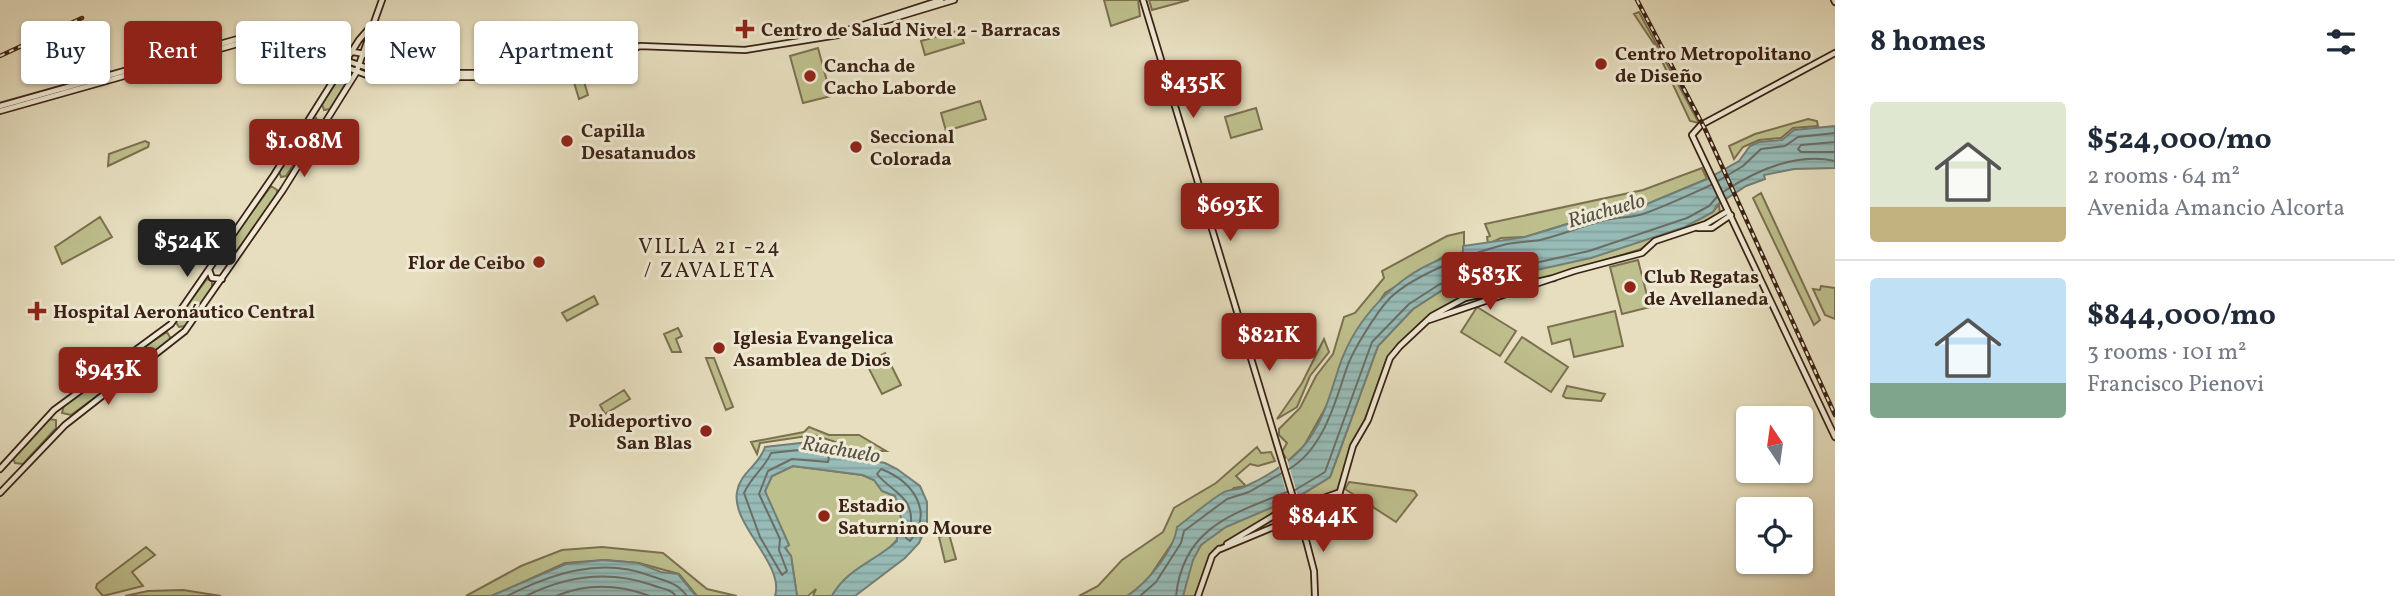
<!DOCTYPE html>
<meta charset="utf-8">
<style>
:root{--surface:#fff;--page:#f6f6f7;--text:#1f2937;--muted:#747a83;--line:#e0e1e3;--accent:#8f2418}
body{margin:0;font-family:Vollkorn,serif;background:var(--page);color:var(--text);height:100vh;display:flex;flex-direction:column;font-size:26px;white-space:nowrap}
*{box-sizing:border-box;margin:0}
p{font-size:23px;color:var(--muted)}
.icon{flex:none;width:38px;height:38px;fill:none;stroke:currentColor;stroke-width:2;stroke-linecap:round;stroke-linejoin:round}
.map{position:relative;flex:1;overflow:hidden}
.side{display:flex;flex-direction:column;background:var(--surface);width:560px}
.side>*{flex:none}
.guide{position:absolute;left:21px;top:21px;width:665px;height:63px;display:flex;gap:14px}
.needle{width:46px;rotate:347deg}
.tools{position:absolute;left:1736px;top:406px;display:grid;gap:14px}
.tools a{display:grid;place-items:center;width:77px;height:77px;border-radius:7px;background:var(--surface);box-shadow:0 2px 5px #0004;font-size:35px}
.price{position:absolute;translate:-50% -60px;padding:0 16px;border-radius:7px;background:var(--accent);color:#fff;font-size:23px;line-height:46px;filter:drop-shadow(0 2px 4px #0008)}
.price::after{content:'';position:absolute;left:50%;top:42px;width:21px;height:16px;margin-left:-10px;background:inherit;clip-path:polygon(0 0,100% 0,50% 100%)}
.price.selected{background:#222;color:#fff}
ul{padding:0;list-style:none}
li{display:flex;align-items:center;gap:21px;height:175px;padding:0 35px}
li+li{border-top:2px solid var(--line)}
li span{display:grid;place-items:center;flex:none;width:196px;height:140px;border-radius:7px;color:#555}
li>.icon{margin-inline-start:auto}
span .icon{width:84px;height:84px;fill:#fffc;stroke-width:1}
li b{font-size:30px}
h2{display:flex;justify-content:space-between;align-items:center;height:84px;padding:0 35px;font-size:30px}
.chip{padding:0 24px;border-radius:7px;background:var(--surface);box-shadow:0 2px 5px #0004;font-size:24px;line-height:63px}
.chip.selected{background:var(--accent);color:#fff}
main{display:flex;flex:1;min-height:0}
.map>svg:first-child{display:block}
.green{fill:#bdbf8c;stroke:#7c7050;stroke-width:2}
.water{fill:url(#water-rules);stroke:#737e76;stroke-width:2}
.pier{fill:#e6debe}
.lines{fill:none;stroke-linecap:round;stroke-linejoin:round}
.shore{stroke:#6a6e66;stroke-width:2}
.secondary-casing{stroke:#3c2215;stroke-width:8}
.secondary{stroke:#efead5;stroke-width:4.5}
.rail-casing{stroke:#3c2215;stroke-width:4.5}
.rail{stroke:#efead5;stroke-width:2;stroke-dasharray:5;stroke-linecap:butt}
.poi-dot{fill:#8f2418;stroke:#efead5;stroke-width:2.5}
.labels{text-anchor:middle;stroke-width:6;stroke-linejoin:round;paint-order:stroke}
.poi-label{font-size:19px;font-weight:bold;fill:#3c2215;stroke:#efead5;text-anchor:start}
.water-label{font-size:21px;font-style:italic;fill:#575045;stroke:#efead5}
.neighbourhood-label{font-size:21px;letter-spacing:2px;fill:#3c2215;stroke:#efead5}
</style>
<main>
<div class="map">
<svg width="1835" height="596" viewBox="0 0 1835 596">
<defs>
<pattern id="water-rules" width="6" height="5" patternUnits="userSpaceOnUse" patternTransform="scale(1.75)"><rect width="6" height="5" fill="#97bbb6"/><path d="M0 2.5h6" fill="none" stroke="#83a09c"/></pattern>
</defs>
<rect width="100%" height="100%" fill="#e6debe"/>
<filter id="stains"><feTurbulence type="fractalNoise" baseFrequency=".00286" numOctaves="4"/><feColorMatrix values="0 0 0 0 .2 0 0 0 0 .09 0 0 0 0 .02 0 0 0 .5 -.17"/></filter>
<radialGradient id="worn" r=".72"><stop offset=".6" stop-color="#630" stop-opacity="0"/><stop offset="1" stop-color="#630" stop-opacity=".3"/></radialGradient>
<path class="green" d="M1104,0H1138L1140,16L1111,26Z
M1149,0H1189L1152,10Z
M1639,12L1699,123L1690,121L1654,44L1634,14Z
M960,30L964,43L925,55L921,41Z
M430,45L435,57L418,64L413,52Z
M818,48L831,96L803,103L790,56Z
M342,73H347L349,78L330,109L324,110L322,104Z
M582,75L588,95L579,99L573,79Z
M980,101L986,119L946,131L941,113Z
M1256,108L1262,129L1231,138L1225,117Z
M316,118L319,124L307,143L302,144L299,138Z
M1808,119L1817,121L1818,126L1793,128L1781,138L1759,140L1743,147L1734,159L1729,146L1755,134Z
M145,141L149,143L148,147L108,166L109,154Z
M295,149L300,155L286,176L281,177L279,171Z
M1702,168L1707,179L1640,207L1606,212L1525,237L1501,238L1488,244L1487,237L1490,236L1485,224L1643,190Z
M271,186L277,190V195L238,250L232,252L228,245Z
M1761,193L1820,320L1814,325L1753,198Z
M1719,204L1720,215C1693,228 1664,229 1641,249L1554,276L1472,293L1420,323L1387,358L1364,422L1350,447L1339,489L1301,507L1298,497L1330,477L1378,346L1413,309L1441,291L1684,225L1713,212Z
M100,217L112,237L62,264L55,247Z
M1464,232V252L1443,257L1385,293L1353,341L1340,366L1332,396L1304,446L1288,461L1282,452L1287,443L1279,435V429L1300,408L1316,376L1333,354L1344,317L1355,313L1384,278L1382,271L1447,236Z
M1638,260L1650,307L1622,314L1610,267Z
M207,279L212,281V288L186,326L179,327L175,321Z
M1821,286L1835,288V319L1825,315L1813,289L1820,290Z
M594,296L598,304L567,321L562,313Z
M1477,307L1516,331L1500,356L1461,332Z
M1615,311L1623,346L1574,357L1570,339L1552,344L1548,327Z
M678,328L682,336L676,339L681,352H672L664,334Z
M167,332L171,339L141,363L135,361L136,352Z
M1522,337L1568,367L1551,392L1505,362Z
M1324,339L1329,352L1310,376L1297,407L1277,419L1302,383Z
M885,353L901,385L882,394L866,363Z
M706,358H714L733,407L726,410Z
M123,363L129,370L126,375L71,415L62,413L64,405Z
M1567,386L1605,394L1601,401L1566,398L1563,396Z
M624,390L630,399L605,414L600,405Z
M49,419L56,420V428L23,464L15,463L13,458Z
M809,427L829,435H859L886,451H863L814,435L760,443L757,454L751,442L804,432Z
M1257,447L1261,453L1271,452L1275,461L1258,466L1250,464L1236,476L1246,486L1234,488L1175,539L1144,585L1127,596H1079L1098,586L1122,560L1163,532L1174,508L1216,483Z
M793,466L862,475L874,480L882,491L895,496C927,553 853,557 832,596H813L816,589L808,596H797L791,556L785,547L789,545L767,498L765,491L772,476Z
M1349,482L1414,491L1417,495L1396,522L1345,489Z
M1336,494L1305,514L1218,550L1259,523L1212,552L1195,596H1183C1187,580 1190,558 1201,545C1220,522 1261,511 1288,500L1291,511L1277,512L1264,520L1294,512Z
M949,534L956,559L945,562L939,537Z
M146,547L155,555L132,572L143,586L103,596L96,588L97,584Z
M602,547L663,553L707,589L737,596H697L679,574L639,563L605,560L565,563L492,596H466L521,566L562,550Z
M183,590L221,596H125L148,591Z"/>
<path class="water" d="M1835,126V168L1794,169L1764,175L1765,179L1746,186L1717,205L1713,212L1685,227L1591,258L1441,291L1413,309L1378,346L1330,477L1299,496L1226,527L1201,545L1193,560L1183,596H1127C1147,583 1174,551 1177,527C1192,516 1207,502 1224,492C1231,489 1237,490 1244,487C1263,479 1287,464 1301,449C1322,427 1330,395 1339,367C1357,313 1407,264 1463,253V246L1525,237L1607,212L1640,207L1707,179L1739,161L1750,146L1759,142L1782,140L1794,130Z
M818,441L837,454L885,463L897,469L920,486L927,502V526L919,543L905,558L855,596H832C846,569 876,561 897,541V534L903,525L895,496L882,491L874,480L863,475L793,466L772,476L765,491L789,545L785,548L791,556L797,596H775C785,564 731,525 737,492C740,472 760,465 765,447Z
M603,560L638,563L661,572L678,574L696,596H491L566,564Z"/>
<path class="pier" d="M1287,458L1299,500L1289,503L1278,463Z"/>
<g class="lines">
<path class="shore" d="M1835,142L1801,145L1798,149L1801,152H1835
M1718,181L1743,166L1761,149L1785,146L1798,137L1835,133
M1723,192C1755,171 1796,152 1835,161
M817,448L829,457L828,462L792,459L768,471L759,494L780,539L779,550L787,571L782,575L760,537L744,493C752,475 765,468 771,453Z
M881,469C912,481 935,511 910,541L906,538C906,532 910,529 911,523C913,495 890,491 877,474Z
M1289,469C1322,450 1335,404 1346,370C1352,351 1376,313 1390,298C1415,274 1472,253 1503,245C1515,242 1528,242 1540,240C1562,235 1584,225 1606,220C1618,217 1631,218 1643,214C1666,206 1689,195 1711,185
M1295,490L1325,472L1372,342L1409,304L1440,284L1589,251L1687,218L1709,206L1717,197
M507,596C553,573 601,557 651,576C668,582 676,582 687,596
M526,596C566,576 609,570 652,585C661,589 670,588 676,596
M556,596C587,583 618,584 650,596
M1140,596L1156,582L1181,543L1184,531L1227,499L1249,492L1282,473
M1176,596C1183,528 1232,514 1287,492"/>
<g class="secondary-casing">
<path id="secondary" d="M1143,0L1307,544L1314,571L1315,596
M1834,0L1835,2
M832,35L941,0
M353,52L365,54L381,72
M1835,53L1701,125L1692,135L1835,437
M0,106L241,38L296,43L382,73H557L603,57
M0,111L241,43L291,46L372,77H560L640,46L745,50L838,35L954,0
M1698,228H1712L1731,215
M209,270L212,278L222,279
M1429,320L1574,271L1642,253L1655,241L1706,224L1728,211
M0,469L54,410L171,324L274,175L359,40L373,24
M0,493L65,425L185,331L283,190L356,73L382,0
M1227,544L1275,515L1302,511L1315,501L1338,493
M1218,550L1305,514L1339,495L1353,446L1368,420L1390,358L1400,346L1432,316L1465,298L1554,278
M1198,596L1212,556L1219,549"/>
</g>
<use href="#secondary" class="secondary"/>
<g class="rail-casing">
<path id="rail" d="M1637,0L1705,129L1835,415
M0,56L82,18"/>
</g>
<use href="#rail" class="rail"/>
</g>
<g class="poi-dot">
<path d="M741.5 18.5h7v7h7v7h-7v7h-7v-7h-7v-7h7z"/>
<circle cx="1601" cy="64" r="7"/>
<circle cx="810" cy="76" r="7"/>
<circle cx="567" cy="141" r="7"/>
<circle cx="856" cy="147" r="7"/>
<circle cx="539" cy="262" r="7"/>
<circle cx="1630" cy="287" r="7"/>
<path d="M33.5 300.5h7v7h7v7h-7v7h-7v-7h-7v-7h7z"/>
<circle cx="719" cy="348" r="7"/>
<circle cx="706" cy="431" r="7"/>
<circle cx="824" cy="516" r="7"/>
</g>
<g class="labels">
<g class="poi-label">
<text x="761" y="36">Centro de Salud Nivel 2 - Barracas</text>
<text x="1615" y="60">Centro Metropolitano<tspan x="1615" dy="22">de Diseño</tspan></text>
<text x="824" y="72">Cancha de<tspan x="824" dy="22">Cacho Laborde</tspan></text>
<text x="581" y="137">Capilla<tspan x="581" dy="22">Desatanudos</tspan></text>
<text x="870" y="143">Seccional<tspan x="870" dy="22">Colorada</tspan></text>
<text x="525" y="269" text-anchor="end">Flor de Ceibo</text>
<text x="1644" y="283">Club Regatas<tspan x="1644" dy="22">de Avellaneda</tspan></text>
<text x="53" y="318">Hospital Aeronáutico Central</text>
<text x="733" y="344">Iglesia Evangelica<tspan x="733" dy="22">Asamblea de Dios</tspan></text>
<text x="692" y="427" text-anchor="end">Polideportivo<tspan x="692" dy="22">San Blas</tspan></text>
<text x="838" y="512">Estadio<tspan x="838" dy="22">Saturnino Moure</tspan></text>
</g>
<g class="water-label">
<text transform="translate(1606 210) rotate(-16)" y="7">Riachuelo</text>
<text transform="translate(841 449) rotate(10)" y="7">Riachuelo</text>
</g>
<g class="neighbourhood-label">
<text x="710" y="253">VILLA 21 -24<tspan x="710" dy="24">/ ZAVALETA</tspan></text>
</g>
</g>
<rect width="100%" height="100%" filter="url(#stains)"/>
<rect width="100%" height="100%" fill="url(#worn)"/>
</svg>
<div class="tools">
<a><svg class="needle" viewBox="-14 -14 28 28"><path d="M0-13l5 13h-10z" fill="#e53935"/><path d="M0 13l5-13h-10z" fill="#747a83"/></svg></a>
<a><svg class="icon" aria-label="locate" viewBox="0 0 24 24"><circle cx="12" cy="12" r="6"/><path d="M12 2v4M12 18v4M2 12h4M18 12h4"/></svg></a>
</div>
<b class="price" style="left:1193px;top:120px">$435K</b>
<b class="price" style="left:304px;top:179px">$1.08M</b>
<b class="price" style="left:1230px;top:243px">$693K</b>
<b class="price selected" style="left:187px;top:279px">$524K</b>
<b class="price" style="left:1490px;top:312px">$583K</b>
<b class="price" style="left:1269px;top:373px">$821K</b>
<b class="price" style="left:108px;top:407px">$943K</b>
<b class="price" style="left:1323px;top:554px">$844K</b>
<div class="guide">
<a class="chip">Buy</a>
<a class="chip selected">Rent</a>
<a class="chip">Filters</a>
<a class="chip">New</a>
<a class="chip">Apartment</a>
</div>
</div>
<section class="side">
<h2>8 homes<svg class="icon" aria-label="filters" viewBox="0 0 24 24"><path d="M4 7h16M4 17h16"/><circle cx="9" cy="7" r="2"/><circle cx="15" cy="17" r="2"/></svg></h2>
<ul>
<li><span style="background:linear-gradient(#dfe7d0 75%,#c2b280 0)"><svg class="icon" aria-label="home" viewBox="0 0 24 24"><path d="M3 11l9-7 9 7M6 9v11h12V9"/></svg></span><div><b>$524,000/mo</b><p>2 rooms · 64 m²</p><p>Avenida Amancio Alcorta</p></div></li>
<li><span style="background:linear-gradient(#bfe0f5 75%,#7fa58c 0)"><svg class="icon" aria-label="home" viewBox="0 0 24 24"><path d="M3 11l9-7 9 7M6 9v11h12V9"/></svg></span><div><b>$844,000/mo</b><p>3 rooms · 101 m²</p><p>Francisco Pienovi</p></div></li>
</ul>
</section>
</main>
